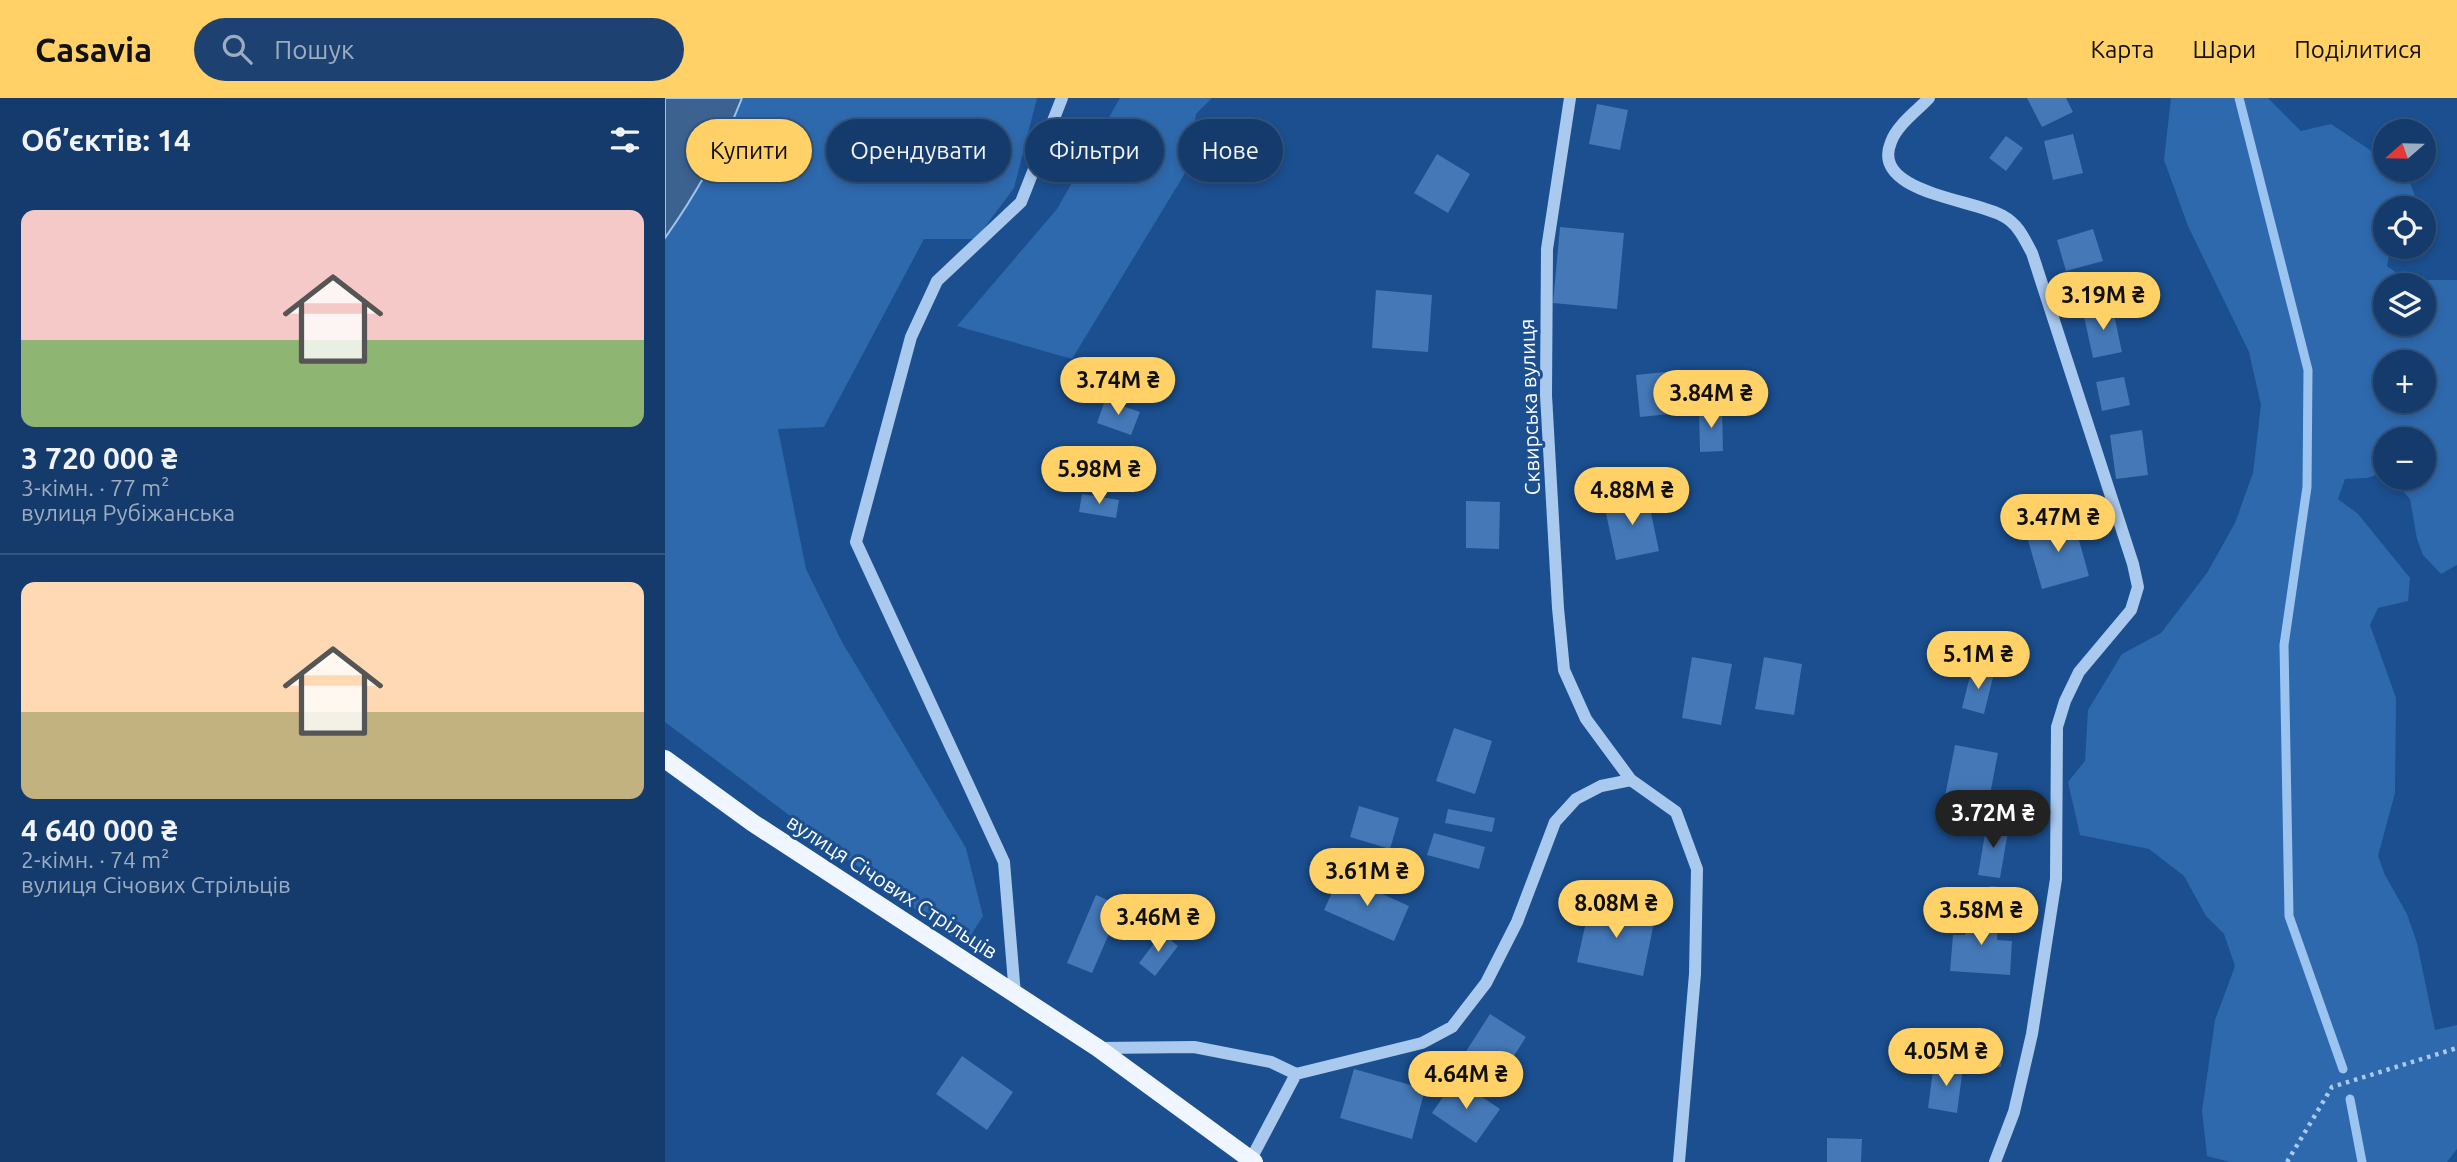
<!DOCTYPE html>
<html lang="uk">
<meta charset="utf-8">
<style>
:root{--surface:#143b6b;--page:#1d4271;--text:#f1f3f6;--muted:#9dadc1;--line:#33557e;--accent:#ffd166}
body{margin:0;font-family:Ubuntu,sans-serif;background:var(--page);color:var(--text);height:100vh;display:flex;flex-direction:column;font-size:26px;white-space:nowrap}
*{box-sizing:border-box;margin:0}
p{font-size:23px;color:var(--muted)}
.icon{flex:none;width:38px;height:38px;fill:none;stroke:currentColor;stroke-width:2;stroke-linecap:round;stroke-linejoin:round}
.map{position:relative;flex:1;overflow:hidden}
.sheet{display:flex;flex-direction:column;background:var(--surface);width:665px}
.sheet>*{flex:none}
.top-card{position:absolute;left:21px;top:21px;width:665px;height:63px;display:flex;gap:14px}
.needle{width:46px;rotate:250deg}
.fabs{position:absolute;left:1708px;top:21px;display:grid;gap:14px}
.fabs a{display:grid;place-items:center;width:63px;height:63px;border-radius:50%;background:var(--surface);box-shadow:0 4px 10px #0003,0 0 0 2px var(--line);font-size:35px}
.price{position:absolute;translate:-50% -60px;padding:0 16px;border-radius:24px;background:var(--accent);color:#111;font-size:23px;line-height:46px;filter:drop-shadow(0 2px 4px #0008)}
.price::after{content:'';position:absolute;left:50%;top:42px;width:21px;height:16px;margin-left:-10px;background:inherit;clip-path:polygon(0 0,100% 0,50% 100%)}
.price.on{background:#222;color:#fff}
ul{padding:0;list-style:none}
li{display:grid;align-content:center;gap:14px;height:371px;padding:0 21px}
li+li{border-top:2px solid var(--line)}
li span{display:grid;place-items:center;height:217px;border-radius:14px;color:#555}
li>.icon{margin-inline-start:auto}
span .icon{width:126px;height:126px;fill:#fffc;stroke-width:1}
li b{font-size:30px}
h2{display:flex;justify-content:space-between;align-items:center;height:84px;padding:0 21px;font-size:30px}
.tag{padding:0 24px;border-radius:32px;background:var(--surface);box-shadow:0 4px 10px #0003,0 0 0 2px var(--line);font-size:24px;line-height:63px}
.tag.on{background:var(--accent);color:#111}
header{display:flex;align-items:center;gap:42px;box-sizing:border-box;height:98px;padding:0 35px;background:var(--accent);color:#111}
header strong{font-size:33px}
nav{display:flex;gap:38px;margin-inline-start:auto;font-size:24px}
.search{width:490px;height:63px;background:var(--page);display:flex;align-items:center;gap:18px;box-sizing:border-box;padding:0 24px;border-radius:38px;color:var(--muted);font-size:26px}
main{display:flex;flex:1;min-height:0}
.map>svg:first-child{display:block}
.green{fill:#2e69ad;fill-rule:evenodd}
.water{fill:#3c6290;stroke:#9cc4f0;stroke-width:2}
.lines{fill:none;stroke-linecap:round;stroke-linejoin:round}
.stream{stroke:#9cc4f0;stroke-width:9}
.building{fill:#4478b7}
.path{stroke:#a9c9ee;stroke-width:4.5;stroke-dasharray:3.5 5;stroke-linecap:butt}
.minor{stroke:#a9c9ee;stroke-width:12}
.major{stroke:#f0f6ff;stroke-width:18}
.labels{text-anchor:middle;stroke-width:6;stroke-linejoin:round;paint-order:stroke}
.street-label{font-size:21px;fill:#fff;stroke:#1b4f8f}
</style>
<header>
<strong>Casavia</strong>
<div class="search"><svg class="icon" aria-label="search" viewBox="0 0 24 24"><circle cx="10" cy="10" r="6"/><path d="M15 15l6 6"/></svg>Пошук</div>
<nav><a>Карта</a><a>Шари</a><a>Поділитися</a></nav>
</header>
<main>
<section class="sheet">
<h2>Об’єктів: 14<svg class="icon" aria-label="filters" viewBox="0 0 24 24"><path d="M4 7h16M4 17h16"/><circle cx="9" cy="7" r="2"/><circle cx="15" cy="17" r="2"/></svg></h2>
<ul>
<li><span style="background:linear-gradient(#f6c9c9 60%,#8fb573 0)"><svg class="icon" aria-label="home" viewBox="0 0 24 24"><path d="M3 11l9-7 9 7M6 9v11h12V9"/></svg></span><div><b>3 720 000 ₴</b><p>3-кімн. · 77 m²</p><p>вулиця Рубіжанська</p></div></li>
<li><span style="background:linear-gradient(#ffd9b3 60%,#c2b280 0)"><svg class="icon" aria-label="home" viewBox="0 0 24 24"><path d="M3 11l9-7 9 7M6 9v11h12V9"/></svg></span><div><b>4 640 000 ₴</b><p>2-кімн. · 74 m²</p><p>вулиця Січових Стрільців</p></div></li>
</ul>
</section>
<div class="map">
<svg width="1792" height="1064" viewBox="0 0 1792 1064">
<rect width="100%" height="100%" fill="#1b4f8f"/>
<path class="green" d="M77,0H372L349,90L311,141H259L159,329L113,331L141,471L177,544L301,750L318,818L299,848L0,624V140C29,99 59,47 77,0Z
M455,0H547L531,16L522,72L407,261L292,228L392,111Z
M1506,0H1603L1636,33L1666,26L1720,62V72H1737L1741,74L1754,109L1720,110V149H1726L1722,168L1741,182H1792V467L1776,476L1758,457L1752,441L1745,401L1726,380H1759V341H1720V374L1702,380L1680,381L1673,401L1693,416L1745,480L1743,503L1713,510L1705,527L1731,600L1730,695L1713,758L1720,777L1742,816L1752,845L1770,932L1792,927V1051L1782,1064H1565L1542,1058L1537,1013L1550,922L1570,868L1559,836L1541,818L1519,778L1484,751L1415,737L1403,684L1420,663L1423,612L1457,556L1496,535L1542,475L1570,425L1588,375L1596,307L1584,254L1523,128L1499,62ZM1759,187V226H1720V187ZM1720,264H1759V303H1720Z"/>
<path class="water" d="M0,0H77C59,47 29,99 0,140Z"/>
<g class="lines">
<path class="stream" d="M1574,0L1643,272L1642,389L1619,547L1624,818L1678,971
M1685,1001L1697,1064"/>
</g>
<path class="building" d="M1362,0H1401L1408,14L1377,29Z
M932,6L963,12L955,52L924,46Z
M1408,36L1418,75L1388,82L1379,43Z
M1341,38L1358,50L1341,73L1324,60Z
M772,56L805,76L783,115L749,95Z
M895,129L959,135L952,211L888,205Z
M1428,131L1438,163L1401,173L1392,142Z
M711,192L767,197L763,254L707,250Z
M1447,207L1457,254L1428,260L1418,214Z
M1020,272L1024,314L975,319L971,277Z
M1459,279L1465,307L1437,313L1431,284Z
M440,302L475,314L466,337L432,325Z
M1057,309L1058,353L1035,354L1034,310Z
M1477,332L1483,377L1451,381L1445,337Z
M417,396L454,402L451,420L414,414Z
M982,396L994,453L951,462L939,406Z
M1382,396L1388,417L1342,429L1337,408Z
M801,403L835,404L834,451L801,450Z
M1408,421L1424,478L1377,491L1361,435Z
M1027,559L1067,566L1056,627L1017,620Z
M1099,559L1137,566L1129,617L1090,611Z
M1307,570L1329,575L1319,616L1297,610Z
M789,630L827,643L810,696L771,683Z
M1290,647L1333,655L1322,712L1279,703Z
M1332,702H1370V719H1331Z
M694,708L734,720L725,751L685,739Z
M783,711L830,720L827,734L780,725Z
M1322,724L1344,727L1335,780L1313,777Z
M769,735L820,749L814,771L762,757Z
M675,777L744,808L729,843L659,812Z
M1325,788L1364,792L1362,809L1323,805Z
M431,797L456,808L427,875L402,865Z
M925,806L990,820L978,878L912,864Z
M1301,813L1333,815L1332,842L1347,843L1345,877L1285,873L1288,837H1300Z
M497,835L513,848L490,878L474,865Z
M825,916L861,939L836,978L800,955Z
M1308,950L1337,952L1336,969L1307,967Z
M297,958L348,994L322,1032L271,996Z
M1269,965L1298,969L1292,1015L1263,1010Z
M689,971L760,991L747,1041L675,1020Z
M790,981L835,1011L811,1045L767,1015Z
M1162,1040L1197,1041L1196,1064H1162Z"/>
<g class="lines">
<path class="path" d="M1622,1064L1667,989L1792,950"/>
<path class="minor" d="M905,0L882,151L881,297L893,510L899,572L921,621L966,682L1011,714L1032,771L1030,876L1014,1064
M1264,0C1252,13 1232,27 1226,44C1205,95 1309,101 1338,118C1353,126 1359,140 1367,155L1468,466L1473,489L1466,512L1414,574L1400,603L1392,629L1391,781L1367,936L1349,1014L1330,1064
M350,897L339,764L191,444L246,239L272,183L356,104L397,0
M433,950L529,949L606,964L631,976
M586,1061L631,976L757,945L787,929L821,885L852,824L890,724L911,701L936,688L966,682"/>
<path class="major" d="M0,661L88,725L433,950L589,1064"/>
</g>
<g class="labels">
<g class="street-label">
<text transform="translate(865 309) rotate(-92)" y="7">Сквирська вулиця</text>
<text transform="translate(227 789) rotate(33)" y="7">вулиця Січових Стрільців</text>
</g>
</g>
</svg>
<div class="fabs">
<a><svg class="needle" viewBox="-14 -14 28 28"><path d="M0-13l5 13h-10z" fill="#e53935"/><path d="M0 13l5-13h-10z" fill="#9dadc1"/></svg></a>
<a><svg class="icon" aria-label="locate" viewBox="0 0 24 24"><circle cx="12" cy="12" r="6"/><path d="M12 2v4M12 18v4M2 12h4M18 12h4"/></svg></a>
<a><svg class="icon" aria-label="layers" viewBox="0 0 24 24"><path d="M12 4l9 5-9 5-9-5zM3 14l9 5 9-5"/></svg></a>
<a>+</a>
<a>−</a>
</div>
<b class="price" style="left:1438px;top:234px">3.19M ₴</b>
<b class="price" style="left:453px;top:319px">3.74M ₴</b>
<b class="price" style="left:1046px;top:332px">3.84M ₴</b>
<b class="price" style="left:434px;top:408px">5.98M ₴</b>
<b class="price" style="left:967px;top:429px">4.88M ₴</b>
<b class="price" style="left:1393px;top:456px">3.47M ₴</b>
<b class="price" style="left:1313px;top:593px">5.1M ₴</b>
<b class="price on" style="left:1328px;top:752px">3.72M ₴</b>
<b class="price" style="left:702px;top:810px">3.61M ₴</b>
<b class="price" style="left:951px;top:842px">8.08M ₴</b>
<b class="price" style="left:1316px;top:849px">3.58M ₴</b>
<b class="price" style="left:493px;top:856px">3.46M ₴</b>
<b class="price" style="left:1281px;top:990px">4.05M ₴</b>
<b class="price" style="left:801px;top:1013px">4.64M ₴</b>
<div class="top-card">
<a class="tag on">Купити</a>
<a class="tag">Орендувати</a>
<a class="tag">Фільтри</a>
<a class="tag">Нове</a>
</div>
</div>
</main>
